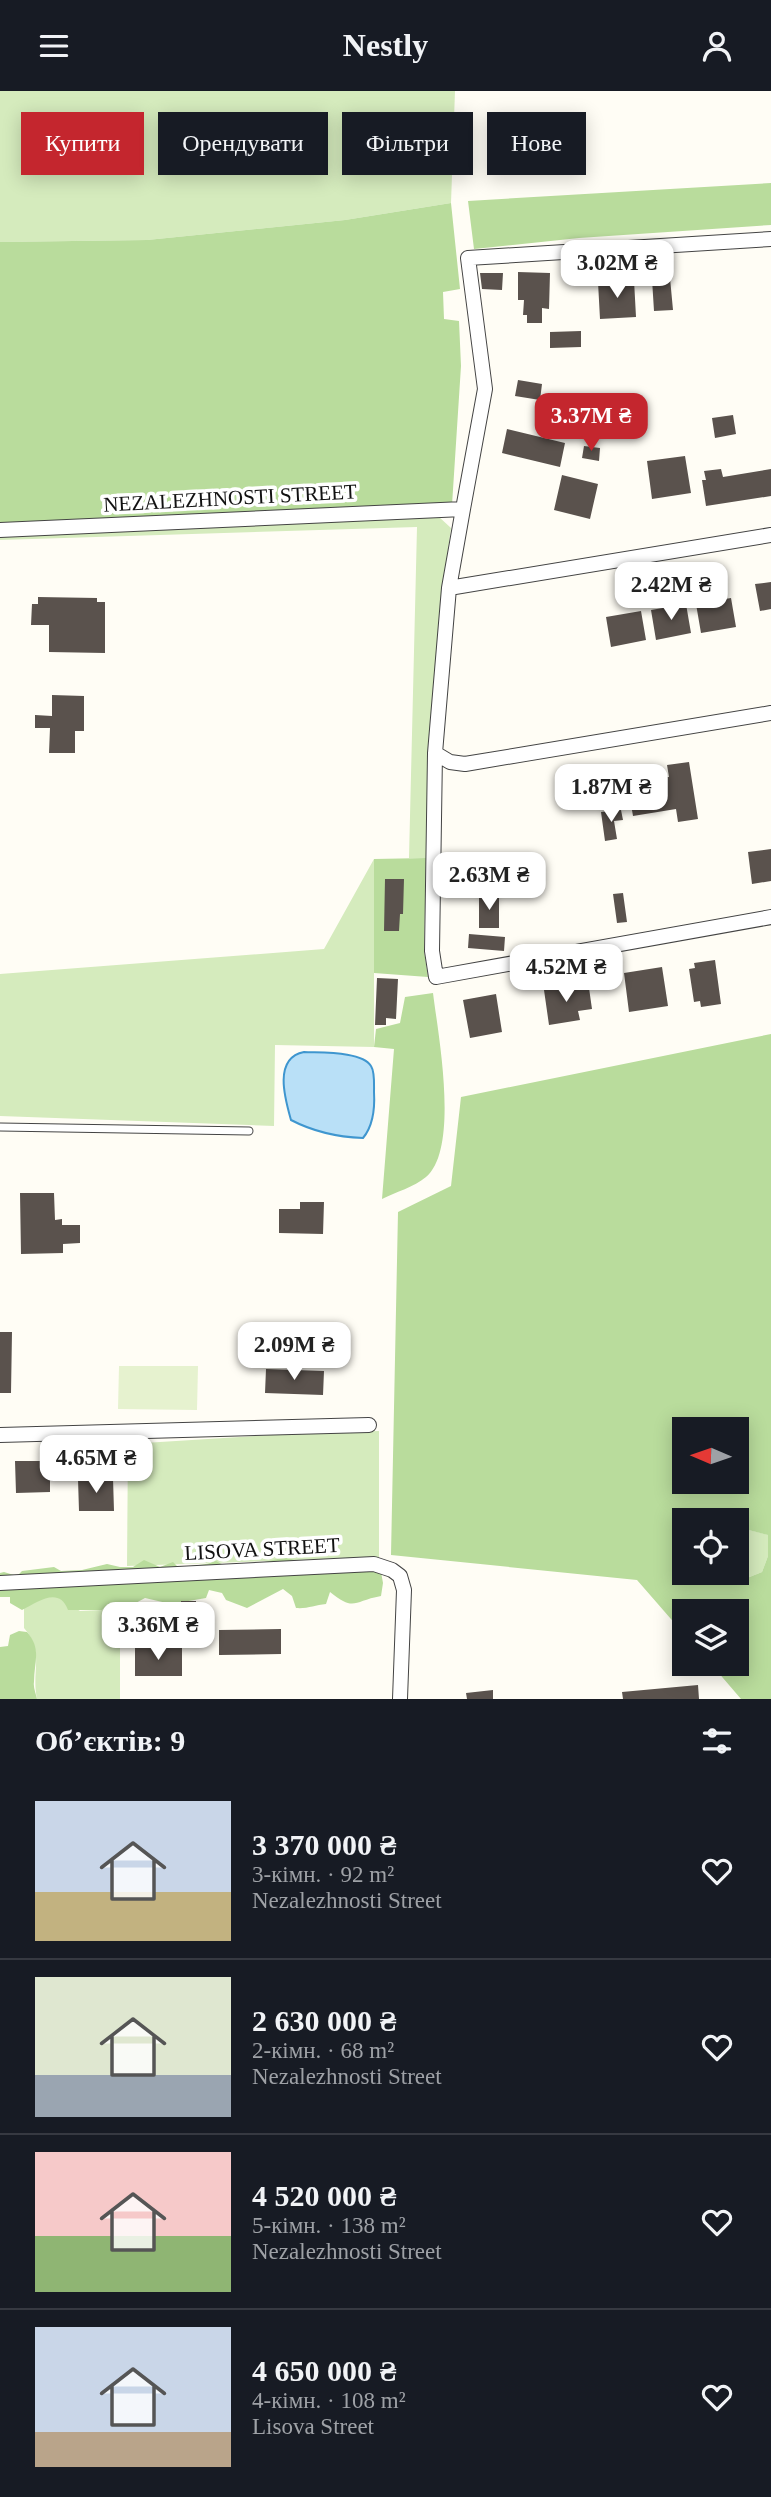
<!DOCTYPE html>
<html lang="uk">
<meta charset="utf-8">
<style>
:root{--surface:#171b24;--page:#20242c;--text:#f1f3f6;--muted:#9ea1a6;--line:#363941;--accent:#c4262e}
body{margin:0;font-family:"Times New Roman",serif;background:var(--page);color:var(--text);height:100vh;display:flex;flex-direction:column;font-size:26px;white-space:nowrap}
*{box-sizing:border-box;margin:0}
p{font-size:23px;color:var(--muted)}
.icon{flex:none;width:38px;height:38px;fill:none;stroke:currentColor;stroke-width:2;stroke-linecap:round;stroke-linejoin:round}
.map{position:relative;height:1608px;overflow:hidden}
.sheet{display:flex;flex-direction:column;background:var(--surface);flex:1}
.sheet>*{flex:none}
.guide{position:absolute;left:21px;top:21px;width:730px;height:63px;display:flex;gap:14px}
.needle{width:46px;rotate:272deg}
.tools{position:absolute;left:672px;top:1326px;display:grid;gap:14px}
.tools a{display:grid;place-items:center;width:77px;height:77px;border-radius:0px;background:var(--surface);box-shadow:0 4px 18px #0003;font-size:35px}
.price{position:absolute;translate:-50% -60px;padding:0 16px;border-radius:14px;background:#fff;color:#222;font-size:23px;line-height:46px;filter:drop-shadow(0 2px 4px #0008)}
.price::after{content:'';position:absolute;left:50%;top:42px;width:21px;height:16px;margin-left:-10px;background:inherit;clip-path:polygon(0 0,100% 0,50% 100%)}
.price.current{background:var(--accent);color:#fff}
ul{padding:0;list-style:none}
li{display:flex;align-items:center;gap:21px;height:175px;padding:0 35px}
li+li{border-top:2px solid var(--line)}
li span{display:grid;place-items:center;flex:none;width:196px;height:140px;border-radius:0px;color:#555}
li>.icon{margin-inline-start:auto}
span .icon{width:84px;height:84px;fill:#fffc;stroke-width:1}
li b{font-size:30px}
h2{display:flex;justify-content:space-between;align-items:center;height:84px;padding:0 35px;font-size:30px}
.pill{padding:0 24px;border-radius:0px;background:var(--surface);box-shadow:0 4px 18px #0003;font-size:24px;line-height:63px}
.pill.current{background:var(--accent);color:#fff}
header{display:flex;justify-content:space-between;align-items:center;height:91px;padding:0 35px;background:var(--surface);font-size:32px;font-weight:600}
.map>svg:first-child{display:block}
.green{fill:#d5ebbd}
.forest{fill:#b9dc9c;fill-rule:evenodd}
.pitch{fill:#e6f2cf}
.water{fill:#b9e0f7;stroke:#3f96cf;stroke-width:2}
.building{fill:#5a524d}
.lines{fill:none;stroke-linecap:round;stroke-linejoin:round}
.service-casing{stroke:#444;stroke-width:9}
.minor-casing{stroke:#444;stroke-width:16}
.service{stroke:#fff;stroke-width:7}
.minor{stroke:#fff;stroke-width:14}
.labels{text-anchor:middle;stroke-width:7;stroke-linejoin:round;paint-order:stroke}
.street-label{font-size:21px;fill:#111;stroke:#fff}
</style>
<header><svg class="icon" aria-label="menu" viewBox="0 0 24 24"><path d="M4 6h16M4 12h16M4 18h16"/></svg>Nestly<svg class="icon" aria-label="person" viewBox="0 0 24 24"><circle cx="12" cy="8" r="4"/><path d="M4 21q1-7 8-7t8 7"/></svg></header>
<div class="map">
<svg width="771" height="1608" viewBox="0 0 771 1608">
<rect width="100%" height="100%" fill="#fffdf5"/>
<path class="green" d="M0,0H455L451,112L345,129L147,149L0,151Z
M438,425L451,437C435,547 428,656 426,767H409L417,436L0,449V444Z
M374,768V956L275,954L274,1035L0,1025V883L324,858Z
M379,1340V1466L127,1475L128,1353L303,1342Z
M737,1436L769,1444L768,1465L762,1481L742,1489L717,1482H737Z
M45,1506H58L80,1520L102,1519L111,1511L120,1510V1608H37C31,1580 45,1561 24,1537V1508Z"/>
<path class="forest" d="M771,92V134L579,147L474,158L468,110Z
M451,112L460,198L443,201L444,228L459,230L461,275L452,414L0,434V151L147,149L345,129Z
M426,767L424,860L428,886L374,882V768Z
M433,902C438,943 460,1057 426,1086C414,1096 396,1101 382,1108L394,958L374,956L376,938L400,932L405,906Z
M771,943V1608H741L711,1573H737V1521H684V1543L637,1489L391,1464L398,1121L451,1095L461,1006ZM684,1339H737V1391H684ZM684,1430H737V1436L768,1444V1465L762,1481L742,1489L717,1482H684Z
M349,1466L381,1481L383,1492L381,1505C353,1510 355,1521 330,1501L326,1513C315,1514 307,1518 296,1517L292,1505L283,1498L247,1517L226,1509L222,1502L209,1499L206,1507L171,1513L145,1507L132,1514L111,1511L102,1519H68C59,1495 38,1511 22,1519L10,1512V1506H0V1482L4,1481L17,1485L22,1480L54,1476L61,1480L82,1479L107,1473L120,1476H133L144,1469L160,1476L173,1471L180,1478C193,1473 204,1475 216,1470C236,1483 263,1469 285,1467C291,1467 295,1470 301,1470C309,1470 320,1472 328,1472C335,1472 343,1468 349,1466Z
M19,1540L27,1541C42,1558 34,1571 34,1591C33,1596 36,1603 37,1608H0V1556L8,1555L10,1544Z"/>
<path class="pitch" d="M119,1275H198L197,1319L118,1318Z"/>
<path class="water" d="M304,961C321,962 362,960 371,975C375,981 374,993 374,1001C375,1018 373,1035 363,1047C337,1046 314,1041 291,1029C285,1008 273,967 304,961Z"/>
<path class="building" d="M518,181L550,182L549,218L542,217V232H527V224H523L524,209H518Z
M480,182H503L502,199L482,198Z
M670,187L673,219L654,220L652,188Z
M634,189L636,226L600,228L598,191Z
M581,240V256L550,257V241Z
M518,289L542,293L540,309L515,305Z
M733,324L736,343L715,347L712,327Z
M507,338L565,352L560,376L502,362Z
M584,355L600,357L599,370L582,367Z
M685,365L691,402L652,408L647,370Z
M721,378L723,386L771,378V405L706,415L702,389H706L704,380Z
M562,384L598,393L590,428L554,419Z
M771,491V518L760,520L755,493Z
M38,506L97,507V511H105V562L49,561V534H31L32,513H38Z
M731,507L736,536L701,542L696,513Z
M686,513L691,542L656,549L651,519Z
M641,520L646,549L611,556L606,526Z
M52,604L84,605V640H75V662H49L50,637H35V624L52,625Z
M689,671L698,728L678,731L676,718L633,725L626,684L657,680L658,687L669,686L667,674Z
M621,719L623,729L614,730L617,748L605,750L601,721Z
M771,758V790L752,793L748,761Z
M385,788H404L403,823H400L399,840H384Z
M623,802L627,831L617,832L613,803Z
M479,805H499V837H479Z
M469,843L505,846L504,860L468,857Z
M715,869L721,913L701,916L700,910L694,911L689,878L695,877L694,872Z
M662,876L668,915L629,921L624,882Z
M377,887L398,888L396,928L386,927V934H375Z
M575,894V899L589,897L592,918L578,920L580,929L549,934L544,899Z
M496,903L502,941L470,947L463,909Z
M20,1102H54L55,1129L62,1128V1134H80V1152L63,1153V1162L21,1163Z
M300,1111H324L323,1143L279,1142V1118H300Z
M0,1241H12L11,1302H0Z
M266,1278L324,1280L323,1304L265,1302Z
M15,1370H50V1401L16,1402Z
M113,1387L114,1420H79L78,1388Z
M181,1510H196V1536L181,1535Z
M281,1538V1563L219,1564V1539Z
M135,1556L182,1557V1585H135Z
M698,1594L699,1608H623L622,1601Z
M493,1599V1608H467L466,1602Z"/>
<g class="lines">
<g class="service-casing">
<path id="service" d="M0,1036L249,1040"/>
</g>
<g class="minor-casing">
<path id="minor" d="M463,418L449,497L435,662L432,860L436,886L771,826
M0,439L463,418L485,298L468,167L771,148
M449,497L771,444
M435,662L450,671L465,673L771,622
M0,1344L369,1334
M0,1492L374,1473L392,1479L400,1485L404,1499L400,1608"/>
</g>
<use href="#service" class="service"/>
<use href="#minor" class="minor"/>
</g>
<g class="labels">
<g class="street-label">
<text transform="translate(230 407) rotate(-3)" y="7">NEZALEZHNOSTI STREET</text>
<text transform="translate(262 1458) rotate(-3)" y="7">LISOVA STREET</text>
</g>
</g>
</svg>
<div class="tools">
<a><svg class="needle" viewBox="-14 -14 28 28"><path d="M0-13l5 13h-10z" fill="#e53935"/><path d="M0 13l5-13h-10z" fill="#9ea1a6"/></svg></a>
<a><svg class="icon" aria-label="locate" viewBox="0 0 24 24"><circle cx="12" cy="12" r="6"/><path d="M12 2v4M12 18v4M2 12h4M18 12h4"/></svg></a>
<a><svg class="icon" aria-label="layers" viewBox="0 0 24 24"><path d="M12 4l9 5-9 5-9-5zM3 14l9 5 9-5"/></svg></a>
</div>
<b class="price" style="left:617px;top:209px">3.02M ₴</b>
<b class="price current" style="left:591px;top:362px">3.37M ₴</b>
<b class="price" style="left:671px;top:531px">2.42M ₴</b>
<b class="price" style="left:611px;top:733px">1.87M ₴</b>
<b class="price" style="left:489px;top:821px">2.63M ₴</b>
<b class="price" style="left:566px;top:913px">4.52M ₴</b>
<b class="price" style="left:294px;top:1291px">2.09M ₴</b>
<b class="price" style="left:96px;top:1404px">4.65M ₴</b>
<b class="price" style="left:158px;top:1571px">3.36M ₴</b>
<div class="guide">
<a class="pill current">Купити</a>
<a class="pill">Орендувати</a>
<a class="pill">Фільтри</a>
<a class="pill">Нове</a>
</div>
</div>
<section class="sheet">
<h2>Об’єктів: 9<svg class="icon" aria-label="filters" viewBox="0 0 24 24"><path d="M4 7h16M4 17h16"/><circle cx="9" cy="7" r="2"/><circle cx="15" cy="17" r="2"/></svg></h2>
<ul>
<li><span style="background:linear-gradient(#c9d6e8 65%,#c2b280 0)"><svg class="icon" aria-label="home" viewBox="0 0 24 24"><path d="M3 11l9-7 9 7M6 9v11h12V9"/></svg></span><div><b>3 370 000 ₴</b><p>3-кімн. · 92 m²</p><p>Nezalezhnosti Street</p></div><svg class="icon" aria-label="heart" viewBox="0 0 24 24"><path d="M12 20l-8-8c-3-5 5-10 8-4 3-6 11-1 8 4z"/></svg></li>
<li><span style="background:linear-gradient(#dfe7d0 70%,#9aa5b1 0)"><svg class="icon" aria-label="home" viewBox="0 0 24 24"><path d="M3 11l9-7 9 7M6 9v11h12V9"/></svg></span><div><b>2 630 000 ₴</b><p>2-кімн. · 68 m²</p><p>Nezalezhnosti Street</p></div><svg class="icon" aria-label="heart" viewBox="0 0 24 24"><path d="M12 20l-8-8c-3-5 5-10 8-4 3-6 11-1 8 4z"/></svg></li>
<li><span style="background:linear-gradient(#f6c9c9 60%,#8fb573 0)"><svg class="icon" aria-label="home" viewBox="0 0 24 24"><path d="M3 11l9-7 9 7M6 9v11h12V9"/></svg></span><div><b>4 520 000 ₴</b><p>5-кімн. · 138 m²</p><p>Nezalezhnosti Street</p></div><svg class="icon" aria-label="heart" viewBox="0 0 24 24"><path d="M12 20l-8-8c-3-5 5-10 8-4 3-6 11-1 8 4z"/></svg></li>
<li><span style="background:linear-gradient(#c9d6e8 75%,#b9a48a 0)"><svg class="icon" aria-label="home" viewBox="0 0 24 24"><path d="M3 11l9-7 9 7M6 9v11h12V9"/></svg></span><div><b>4 650 000 ₴</b><p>4-кімн. · 108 m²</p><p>Lisova Street</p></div><svg class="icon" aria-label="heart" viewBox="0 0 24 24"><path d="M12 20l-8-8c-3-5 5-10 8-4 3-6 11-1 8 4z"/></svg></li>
</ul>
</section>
